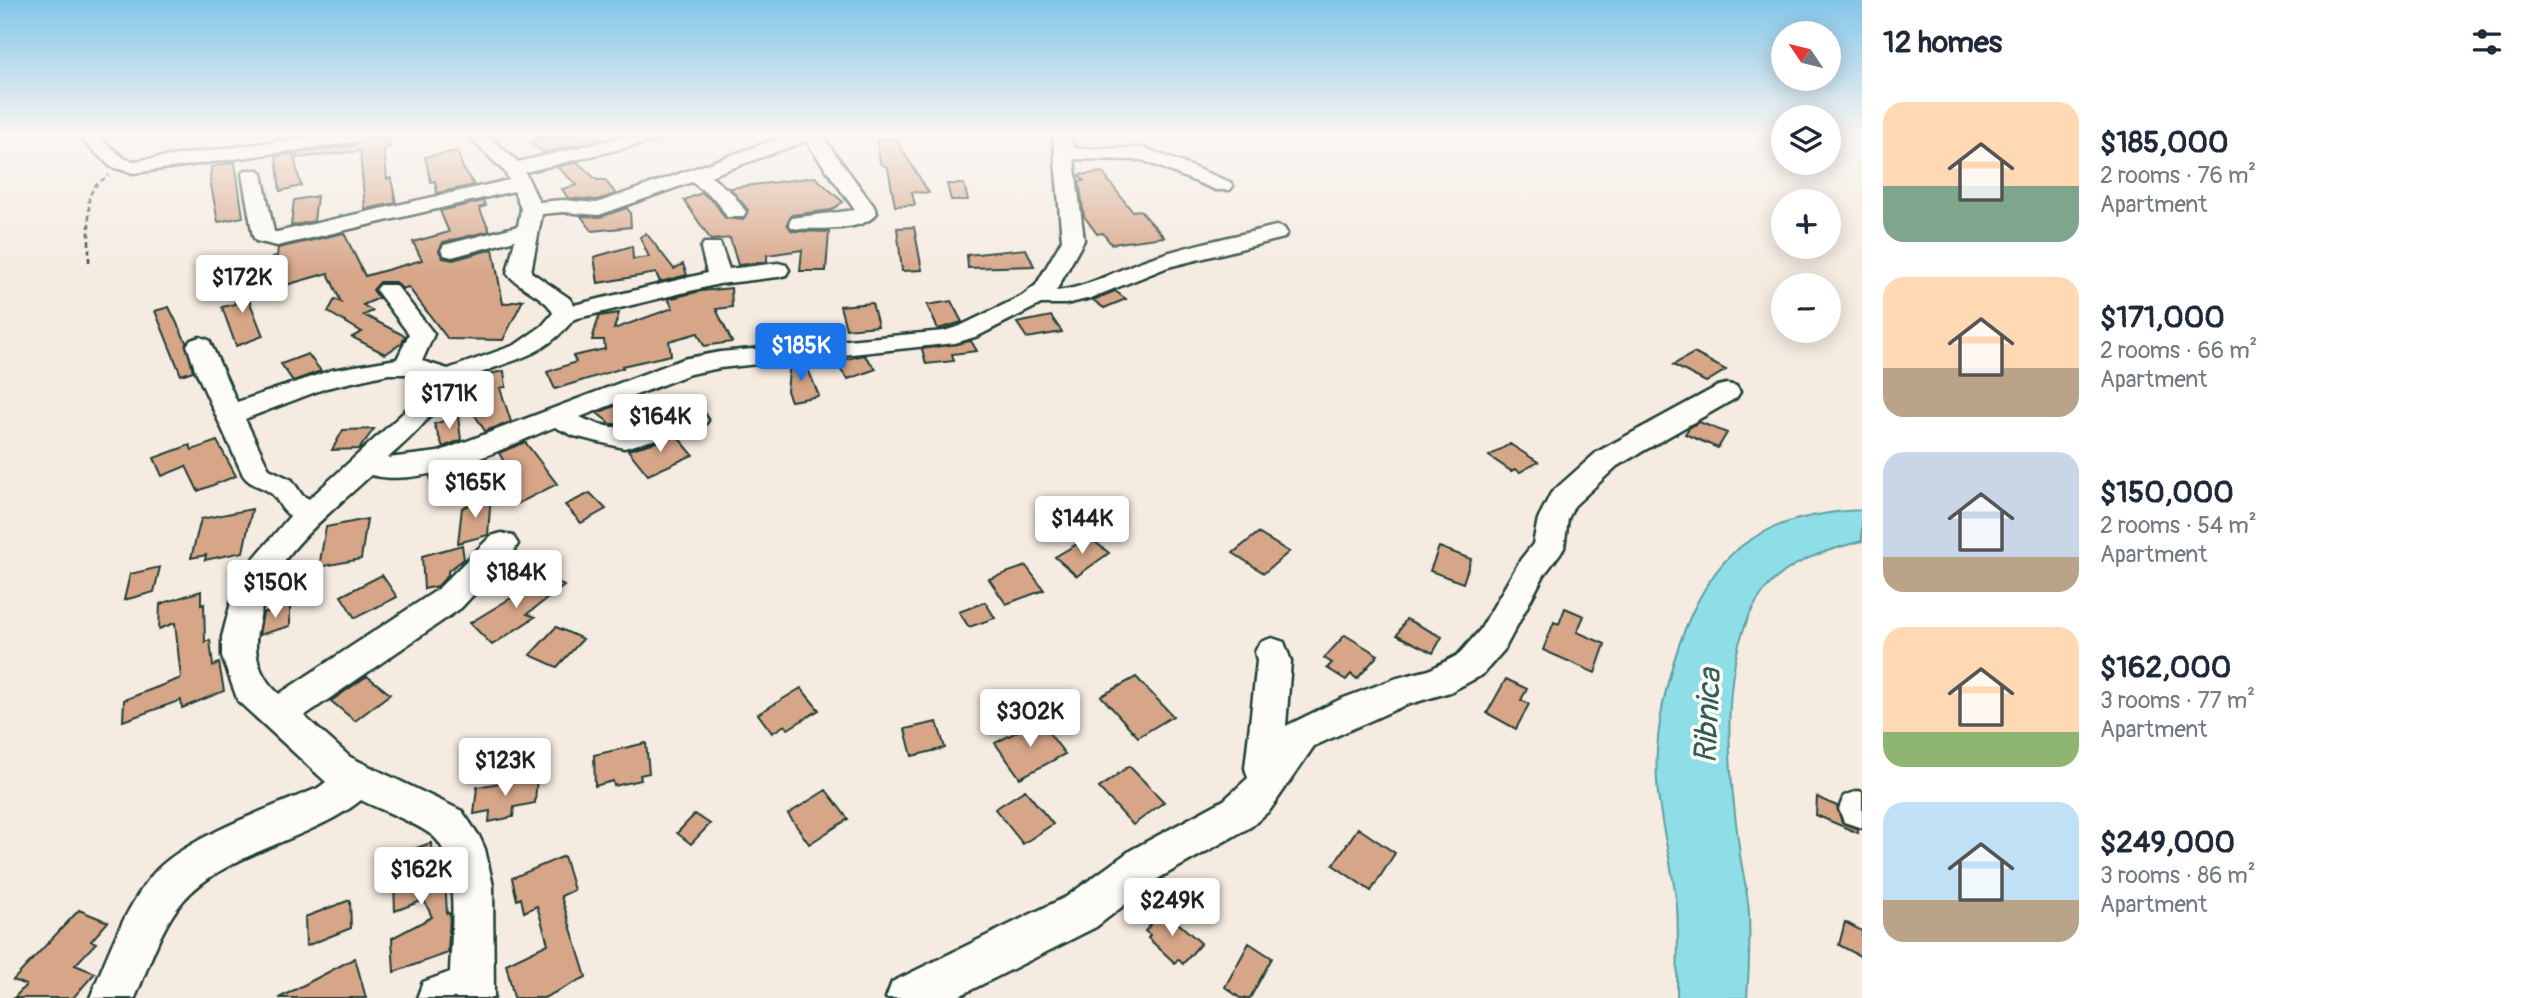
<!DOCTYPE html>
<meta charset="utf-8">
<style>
:root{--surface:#fff;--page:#f2f2f3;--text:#1f2937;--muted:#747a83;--accent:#1a73e8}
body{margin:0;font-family:Pangolin,sans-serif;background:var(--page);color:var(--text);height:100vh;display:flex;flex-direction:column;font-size:26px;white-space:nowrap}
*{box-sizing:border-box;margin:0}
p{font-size:23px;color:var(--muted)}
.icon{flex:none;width:38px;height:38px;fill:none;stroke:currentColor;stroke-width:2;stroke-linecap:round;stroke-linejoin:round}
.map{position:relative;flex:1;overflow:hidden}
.details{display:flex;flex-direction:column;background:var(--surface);width:665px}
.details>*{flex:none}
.needle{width:46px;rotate:305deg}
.buttons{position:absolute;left:1771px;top:21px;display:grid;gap:14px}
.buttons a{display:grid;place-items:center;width:70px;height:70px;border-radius:50%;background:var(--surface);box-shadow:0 4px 18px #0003;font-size:35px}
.price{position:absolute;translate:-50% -60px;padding:0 16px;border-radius:7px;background:#fff;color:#222;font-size:23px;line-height:46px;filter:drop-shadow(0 2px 4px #0008)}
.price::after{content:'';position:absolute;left:50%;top:42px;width:21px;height:16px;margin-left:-10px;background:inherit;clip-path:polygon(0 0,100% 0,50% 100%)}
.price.current{background:var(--accent);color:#fff}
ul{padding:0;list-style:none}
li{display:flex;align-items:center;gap:21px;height:175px;padding:0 21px}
li span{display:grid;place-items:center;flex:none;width:196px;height:140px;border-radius:21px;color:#555}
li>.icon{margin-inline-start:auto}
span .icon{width:84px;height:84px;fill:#fffc;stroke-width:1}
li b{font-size:30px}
h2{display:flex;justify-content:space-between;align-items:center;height:84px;padding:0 21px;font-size:30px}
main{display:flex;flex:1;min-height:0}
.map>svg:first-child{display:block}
.water{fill:#8ddee6;stroke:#619e9f;stroke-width:2}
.building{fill:#d7a689;stroke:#1f3d34;stroke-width:2}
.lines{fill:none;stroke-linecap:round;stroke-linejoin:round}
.minor-casing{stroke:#1f3d34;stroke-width:5}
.path{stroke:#1f3d34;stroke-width:2.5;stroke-dasharray:5 3.5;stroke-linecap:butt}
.minor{fill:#fdfcf7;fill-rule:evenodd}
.labels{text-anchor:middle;stroke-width:7;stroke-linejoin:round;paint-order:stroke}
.near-water-label{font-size:32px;font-style:italic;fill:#355d58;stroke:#fdfcf7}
</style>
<main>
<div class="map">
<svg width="1862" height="998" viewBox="0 0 1862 998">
<rect width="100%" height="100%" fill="#f5ebe1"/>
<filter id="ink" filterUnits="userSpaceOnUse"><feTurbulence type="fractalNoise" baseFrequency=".0143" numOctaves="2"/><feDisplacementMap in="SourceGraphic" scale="14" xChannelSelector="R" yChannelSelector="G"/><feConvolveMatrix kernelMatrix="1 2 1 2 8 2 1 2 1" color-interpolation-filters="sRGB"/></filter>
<g filter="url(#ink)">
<path class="water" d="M1862,510V541C1827,550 1788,561 1764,591C1714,656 1730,777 1740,855C1743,874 1748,894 1749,913C1750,941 1749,970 1747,998H1677C1677,968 1679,937 1677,907C1673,865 1659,823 1657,781C1652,715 1683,598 1733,553C1769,521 1816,512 1862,510Z"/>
<path class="building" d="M366,136H389L390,147L384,148L387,179L391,178L396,203L365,209L360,151L297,158L296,153L355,145Z
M535,136H600L601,140L543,153L530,142L539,140Z
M895,138L929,193L912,192L915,205L895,206L888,168L880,163L877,140Z
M457,151L463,168L474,185L437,193L435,181L431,182L425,157Z
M293,153L301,186L280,191L276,156Z
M235,162L243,217L218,222L210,180L211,167Z
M577,162L597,180H605L616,194L597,200L568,198L562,189L577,185L557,167Z
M1102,172L1132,211L1140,210L1164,237L1111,244L1103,233L1097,234L1084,216L1079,181H1084L1079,175Z
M815,177L843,202L831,210L792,215L787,224L792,231L829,232L826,271H800L802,250L767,255V262L738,265L730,238L711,240L684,200L702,193L715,203L725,218L743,220L748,210L730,188Z
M947,184H964L968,200H951Z
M317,196L314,221L291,226L294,200Z
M483,201L486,206L479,208L490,231L443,242L439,251L443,258L453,260L493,249L503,304L523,300L503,340L448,339L408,287L402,289L396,282H380L373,290L379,298L363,305L373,311L364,315L405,336L402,343L385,354L352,337L362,332L328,312L335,299L341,302L328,273L279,287L271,266H275L272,257L277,256L278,248L344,233L365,276L422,260L413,242L449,232L440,211Z
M627,208L630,212L631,227L592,231L581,216L600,217Z
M914,227L922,270L902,271L897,228Z
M646,233L674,269L683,264L687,275L660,282L656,273L598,283L594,257L632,246L633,259L649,257L640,237Z
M1026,249L1034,266L968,268L967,255Z
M236,267L263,336L236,346L222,307L235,304L232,268Z
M731,288L732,307L716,309L732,342L704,346L698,333L669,341L671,355L622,366L623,368L555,389L547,372L576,362L573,356L605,349L604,340H592L599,316L619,313L614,329L673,308L668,299L701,291Z
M1115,291L1126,299L1104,308L1093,300Z
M951,301L962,322L938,329L927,305Z
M872,303L878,326L846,329L840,306Z
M169,307L186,342L193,371L181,375L155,311Z
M1051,316L1062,332L1027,338L1017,323Z
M971,341L977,351L952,354L954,361L926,364L922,349Z
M1694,353L1726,370L1706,382L1673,365Z
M308,354L321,371L293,381L281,364Z
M864,355L876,369L848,379L834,362Z
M805,362L819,396L791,401L787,391L790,363Z
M504,371L506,387L500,388L511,422L485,431L471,409L469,383L484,375Z
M628,401L644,416L649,414L654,420L637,424H611L597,413Z
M458,416L461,440L443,447L434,424Z
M1699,422L1727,433L1718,448L1685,434L1689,428Z
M374,429L359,449L332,450L343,430Z
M677,436L693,455L648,475L628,450Z
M217,441L236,476L198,491L186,466L162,476L154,458L190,445L192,450Z
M525,442L557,484L517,504L503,487L508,485L505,481L513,477L499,453Z
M1510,444L1538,462L1520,472L1515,469L1511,471L1489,456Z
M464,467L467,494L462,496L457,483L432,489L430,476Z
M590,493L606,509L581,523L565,505Z
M491,494L488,535L458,543L462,508Z
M252,509L243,552L205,560L206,555L191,558L201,519Z
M367,519L361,559L319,567L326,527Z
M1258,533L1289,552L1264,573L1233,553Z
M1089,537L1109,553L1077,576L1055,557Z
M462,545L464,559L448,571V575L438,586L424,589L422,556Z
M1439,547L1471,559L1463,583L1430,571Z
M1026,566L1044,590L1006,604L989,579Z
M160,567L154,592L124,600L130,574Z
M545,573L564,586L527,614L535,617L492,645L470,623L511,598Z
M382,575L397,597L355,618L341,596Z
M201,591V605L204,604L205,642L210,640L213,666L219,663L224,691L182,708L181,700L123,721L124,700L181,678L175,623L159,629L160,604Z
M985,602L995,618L969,627L959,612Z
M290,605V626L259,635L263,613Z
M1565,608L1584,616L1577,632L1605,644L1595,673L1543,650L1554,622L1559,624Z
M1406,619L1442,637L1433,653L1397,635Z
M556,627L583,639L557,667L530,655Z
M1345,635L1378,655L1357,679L1351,674L1346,680L1327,668L1332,663L1324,658Z
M367,676L390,694L355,721L331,701Z
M1136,677L1173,716L1138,737L1101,696Z
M1506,679L1527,689L1521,700L1529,704L1516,729L1487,713Z
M801,688L819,710L788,729L785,725L772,733L758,714Z
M1039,720L1065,754L1020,778L995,743Z
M937,722L945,748L912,756L905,729Z
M646,743L649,773L640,775L641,780L614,786L613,781L595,786L594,755Z
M1129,766L1164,802L1133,825L1099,788Z
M537,776L535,803L514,807L513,817L489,822L490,811L474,814L477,787Z
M826,790L848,819L809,844L788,814Z
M1025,790L1053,824L1023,844L995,809Z
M1817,797L1837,806L1842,823L1858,829V833L1816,815Z
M695,814L710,824L691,844L677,833Z
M1358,828L1395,853L1371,891L1333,865Z
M431,843L432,864L444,860L447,914L450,913L448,953L394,972L392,938L432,917L424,900L395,911L393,856Z
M564,856L574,890L561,896L586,977L544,998H514L506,964L548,944L537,906L524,912L521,898L517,900L512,878Z
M1163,879L1170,884L1154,903L1143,894Z
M350,900L351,928L306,946L305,917Z
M79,910L108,922L91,941L96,943L75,965L95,973L73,998H14L26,985L13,980Z
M1163,910L1201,943L1183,964L1178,959L1175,963L1148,938L1150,935L1145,931Z
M1845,922L1862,931V957L1839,945Z
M1249,943L1272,958L1250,998H1240L1225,987Z
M355,958L366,998H279Z"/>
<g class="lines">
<g class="minor-casing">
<path id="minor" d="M78,136H98L125,159L134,161L316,136H364L355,142L134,173L111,167Z
M468,136H488L518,162L627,136H659L657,140L525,172L539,202L563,200L597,203L785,136H822L873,205L877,213C863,232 821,228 800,229L792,228L789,223L792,218L855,210L806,141L710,176L732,193L746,212L743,217H727L717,201L692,182L599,215L563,212L542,214L531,272L569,298L574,305L707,273L701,248L704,243H720L729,269L778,263L786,265L789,270L786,275L778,277L719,284L574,319C536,365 508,356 464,382C446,393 437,409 423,424C413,436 400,447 388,458L438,452L683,359L720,352L944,331L960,326L1022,296L1036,285L1062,240L1053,136H1071L1073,147L1082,149L1145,148L1230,182L1233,186L1230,190H1216L1142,160L1074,159L1084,240L1056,291C1090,288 1121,267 1154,257C1194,244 1235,236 1276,226L1284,228L1287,233L1284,238L1168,267L1091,298L1066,304H1041L978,336L955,343L720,368L690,374L580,417C624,438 650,423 694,411L704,414L708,420L704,426L624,448L574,436L555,427C503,447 428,489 371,475C337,507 281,550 265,595C262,605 260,617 258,627C252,653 259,677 279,694L437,590L491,536L502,533L513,536L518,544L513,552L461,608L304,716L350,757L462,811L479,836L485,849L493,886L494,998H417L423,982L450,972C451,939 461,859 433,836C417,823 381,810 361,800C312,840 224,852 183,901C160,928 149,966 135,998H90C107,957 124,909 153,874C182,839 275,806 318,788L326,782L238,701L222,657V637L233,595L250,563L290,516C279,508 280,502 272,494C263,486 250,486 243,475L195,369L187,345L191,340L200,337L209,340L237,402L332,370L397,359L409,334L376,290L380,285H396L434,334L422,361L448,369L515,345L542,326L553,313C546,296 519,289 507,273L515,240L452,257L444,255L441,250L444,245L518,226L521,209L514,191L277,246L256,241L253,236L242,174L245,170H259L262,174L274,232H277L509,180L505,172ZM388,374H412L430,381L403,413L309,499L302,495L292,480L269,469L245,419L326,388Z
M1727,384L1736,386L1740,392L1736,398L1617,466L1574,506L1568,519L1564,548L1544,575L1504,650L1482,675L1450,692L1403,706L1314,746L1270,810L1252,826L1159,878L1096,927L955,998H886L892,982L1066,897L1131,850L1224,800L1248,778L1245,768L1257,661L1255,652L1260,642L1272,638L1284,642L1291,661L1286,726L1341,699L1397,678L1429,670L1458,655L1480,630L1521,559L1533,544L1538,519L1551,493L1597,452L1718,386Z
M1858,791L1862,792V828L1844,822L1839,809L1844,796Z"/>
</g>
<path class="path" d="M89,262V196L96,185L109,175"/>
<use href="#minor" class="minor"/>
</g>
</g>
<linearGradient id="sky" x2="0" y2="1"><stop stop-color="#83c5e7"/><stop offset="0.49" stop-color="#faf6f2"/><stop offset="1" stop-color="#faf6f2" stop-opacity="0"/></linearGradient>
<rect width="1862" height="275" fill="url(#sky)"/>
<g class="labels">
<g class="near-water-label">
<text transform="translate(1707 716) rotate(-87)" y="11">Ribnica</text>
</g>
</g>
</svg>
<div class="buttons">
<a><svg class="needle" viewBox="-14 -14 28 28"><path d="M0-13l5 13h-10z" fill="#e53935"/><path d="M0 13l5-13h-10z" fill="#747a83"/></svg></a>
<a><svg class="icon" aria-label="layers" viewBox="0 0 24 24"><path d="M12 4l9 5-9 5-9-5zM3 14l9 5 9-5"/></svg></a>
<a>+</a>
<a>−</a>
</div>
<b class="price" style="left:242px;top:315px">$172K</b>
<b class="price current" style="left:801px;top:383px">$185K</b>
<b class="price" style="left:449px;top:431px">$171K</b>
<b class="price" style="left:660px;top:454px">$164K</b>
<b class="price" style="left:475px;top:520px">$165K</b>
<b class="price" style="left:1082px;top:556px">$144K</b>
<b class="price" style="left:516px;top:610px">$184K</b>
<b class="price" style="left:275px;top:620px">$150K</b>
<b class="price" style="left:1030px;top:749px">$302K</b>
<b class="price" style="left:505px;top:798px">$123K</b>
<b class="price" style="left:421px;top:907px">$162K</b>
<b class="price" style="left:1172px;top:938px">$249K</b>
</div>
<section class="details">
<h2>12 homes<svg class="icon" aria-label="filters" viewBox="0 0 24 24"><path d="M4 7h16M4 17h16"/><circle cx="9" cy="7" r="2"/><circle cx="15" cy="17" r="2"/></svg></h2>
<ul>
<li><span style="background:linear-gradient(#ffd9b3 60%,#7fa58c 0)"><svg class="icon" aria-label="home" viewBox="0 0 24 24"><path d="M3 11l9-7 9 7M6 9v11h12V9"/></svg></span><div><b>$185,000</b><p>2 rooms · 76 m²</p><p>Apartment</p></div></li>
<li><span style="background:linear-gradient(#ffd9b3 65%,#b9a48a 0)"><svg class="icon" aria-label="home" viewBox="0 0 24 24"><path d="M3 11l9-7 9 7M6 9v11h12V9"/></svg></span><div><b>$171,000</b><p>2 rooms · 66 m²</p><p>Apartment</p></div></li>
<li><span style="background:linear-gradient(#c9d6e8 75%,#b9a48a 0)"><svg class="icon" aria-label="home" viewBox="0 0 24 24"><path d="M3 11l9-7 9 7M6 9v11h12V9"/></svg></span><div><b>$150,000</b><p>2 rooms · 54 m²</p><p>Apartment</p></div></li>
<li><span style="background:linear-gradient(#ffd9b3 75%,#8fb573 0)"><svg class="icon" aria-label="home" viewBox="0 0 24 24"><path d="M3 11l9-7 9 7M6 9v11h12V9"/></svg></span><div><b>$162,000</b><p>3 rooms · 77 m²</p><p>Apartment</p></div></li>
<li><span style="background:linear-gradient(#bfe0f5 70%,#b9a48a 0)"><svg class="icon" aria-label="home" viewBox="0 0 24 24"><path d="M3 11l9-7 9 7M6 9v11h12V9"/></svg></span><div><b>$249,000</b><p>3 rooms · 86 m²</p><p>Apartment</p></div></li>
</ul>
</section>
</main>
